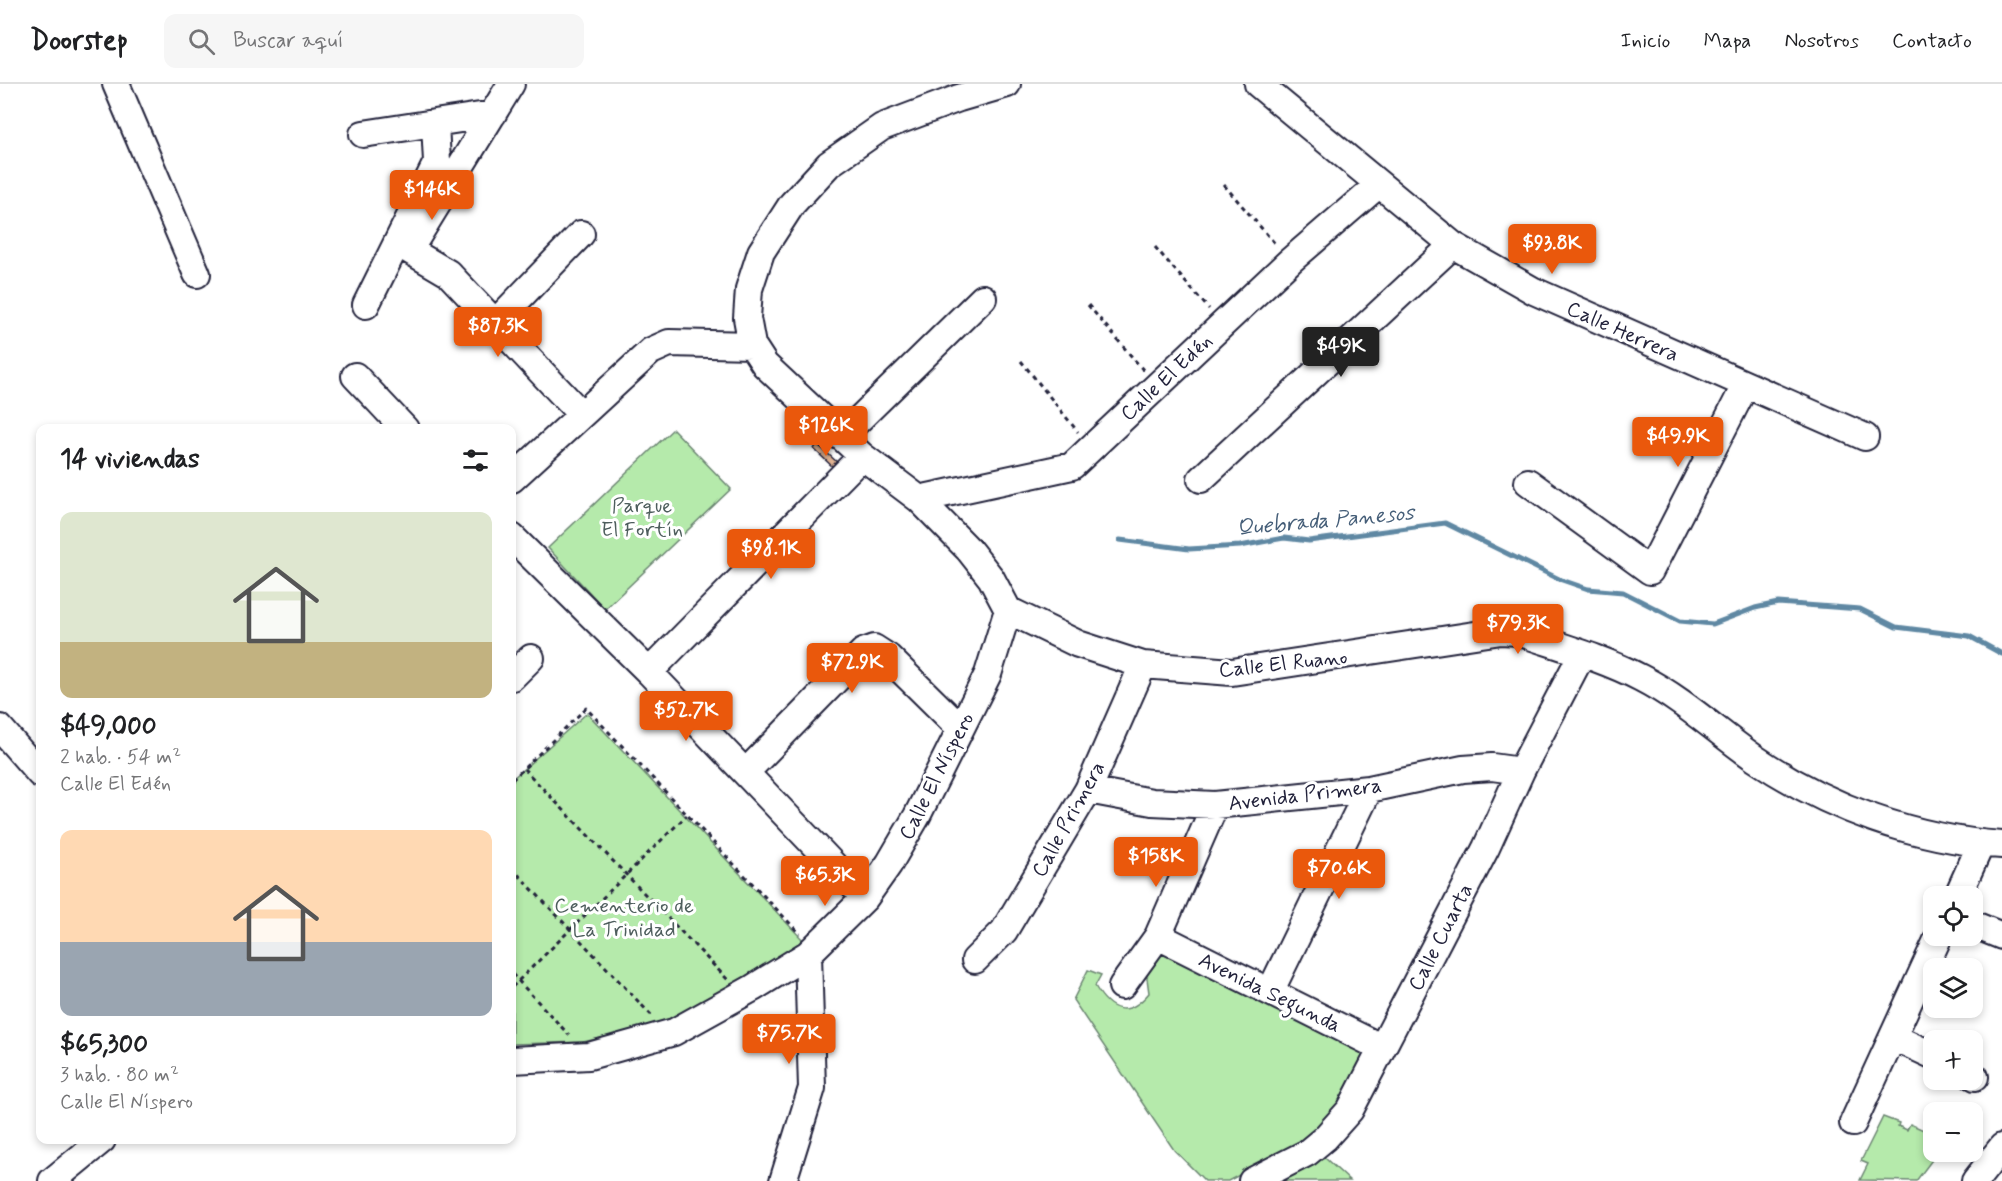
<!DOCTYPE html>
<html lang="es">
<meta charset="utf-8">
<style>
:root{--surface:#fff;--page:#f6f6f6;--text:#202124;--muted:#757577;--line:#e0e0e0;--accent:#ea580c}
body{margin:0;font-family:Mynerve,sans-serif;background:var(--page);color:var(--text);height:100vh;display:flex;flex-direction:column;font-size:22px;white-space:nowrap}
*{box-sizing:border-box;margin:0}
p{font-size:20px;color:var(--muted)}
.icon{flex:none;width:33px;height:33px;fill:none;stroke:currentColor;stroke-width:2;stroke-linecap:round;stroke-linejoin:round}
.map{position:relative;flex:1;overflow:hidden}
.details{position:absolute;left:36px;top:340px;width:480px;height:720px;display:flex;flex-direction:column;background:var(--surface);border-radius:12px;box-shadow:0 3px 9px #0003}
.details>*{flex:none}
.controls{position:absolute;left:1923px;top:802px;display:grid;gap:12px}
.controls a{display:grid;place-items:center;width:60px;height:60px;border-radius:12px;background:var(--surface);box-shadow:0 3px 9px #0003;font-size:30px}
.price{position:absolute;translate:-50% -51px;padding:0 14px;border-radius:6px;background:var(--accent);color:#fff;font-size:20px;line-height:39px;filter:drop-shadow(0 2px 3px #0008)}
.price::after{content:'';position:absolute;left:50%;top:36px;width:18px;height:14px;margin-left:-9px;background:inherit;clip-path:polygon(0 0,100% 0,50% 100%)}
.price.active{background:#222;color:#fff}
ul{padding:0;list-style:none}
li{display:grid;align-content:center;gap:12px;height:318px;padding:0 24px}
li span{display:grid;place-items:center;height:186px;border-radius:12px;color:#555}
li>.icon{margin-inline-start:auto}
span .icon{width:108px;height:108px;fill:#fffc;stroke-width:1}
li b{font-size:26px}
h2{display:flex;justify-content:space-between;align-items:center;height:72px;padding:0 24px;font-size:26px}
header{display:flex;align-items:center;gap:36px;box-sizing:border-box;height:84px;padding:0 30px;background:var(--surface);border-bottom:2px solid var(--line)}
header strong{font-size:28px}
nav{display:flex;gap:33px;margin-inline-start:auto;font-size:21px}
.search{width:420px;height:54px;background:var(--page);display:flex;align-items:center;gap:15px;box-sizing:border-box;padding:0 21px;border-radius:12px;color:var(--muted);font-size:22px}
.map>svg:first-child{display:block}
.green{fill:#b5eaab;stroke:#6c8673;stroke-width:1.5}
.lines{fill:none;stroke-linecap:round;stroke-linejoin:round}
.stream{stroke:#5f88a3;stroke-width:5}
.building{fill:#e1b392;stroke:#22223b;stroke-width:1.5}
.minor-casing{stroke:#22223b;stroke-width:30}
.path{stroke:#22223b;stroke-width:3;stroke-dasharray:4.5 4.5;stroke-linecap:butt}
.minor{stroke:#fff;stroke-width:26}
.labels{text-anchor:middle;stroke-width:6;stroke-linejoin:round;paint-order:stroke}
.street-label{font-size:21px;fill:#22223b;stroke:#fff}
.park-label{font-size:21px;fill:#4e5e5d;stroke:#fff}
.water-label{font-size:22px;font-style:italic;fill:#455e78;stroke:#fff}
</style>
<header>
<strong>Doorstep</strong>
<div class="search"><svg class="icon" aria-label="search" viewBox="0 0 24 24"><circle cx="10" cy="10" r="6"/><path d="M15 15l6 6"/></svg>Buscar aquí</div>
<nav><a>Inicio</a><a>Mapa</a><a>Nosotros</a><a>Contacto</a></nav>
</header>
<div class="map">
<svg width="2002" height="1097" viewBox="0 0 2002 1097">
<rect width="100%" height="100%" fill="#fff"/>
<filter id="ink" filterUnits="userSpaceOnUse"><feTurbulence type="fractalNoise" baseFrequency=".0167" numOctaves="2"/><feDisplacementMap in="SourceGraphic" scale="12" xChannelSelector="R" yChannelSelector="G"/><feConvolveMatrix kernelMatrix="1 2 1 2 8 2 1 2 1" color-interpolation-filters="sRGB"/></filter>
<g filter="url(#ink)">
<path class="green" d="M673,345L731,405L605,525L548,464Z
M587,629L804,857L669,939L583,958L512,960V695Z
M1162,864L1372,968L1340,1027L1310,1054L1228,1097H1205L1174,1066L1073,916L1088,886L1101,891L1095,902C1110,928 1128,934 1149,909L1146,887Z
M1883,1033L1899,1039L1898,1042L1907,1046L1910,1040L1928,1048L1933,1045L1934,1068H1938L1916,1097L1860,1096L1868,1080L1861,1077Z
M1325,1074L1350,1097H1271Z"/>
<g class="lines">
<path class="stream" d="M1120,456L1189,465L1240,462L1284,454L1309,457L1445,439L1559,495L1588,505L1623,508L1680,537L1713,540L1755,524L1778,519L1860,525L1896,543L1969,552L2002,570"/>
</g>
<path class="building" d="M817,360L837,378L836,386L814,365Z"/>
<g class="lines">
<g class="minor-casing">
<path id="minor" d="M116,0L197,190
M1007,0L959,14L882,43L829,80L792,120L761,168L749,205L747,234L752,261L765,281L862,372L919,415L969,466L991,494L1008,526L1078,560L1143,581L1232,588L1501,547L1518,548C1558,562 1603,574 1641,594C1684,616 1717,648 1756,675C1829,724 1914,755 2002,761
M1258,0L1453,161L1534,207L1865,353
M363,50L493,30
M397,159L448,189L580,329
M411,163L511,0
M366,221L437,78L435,39
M495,239L581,150
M355,292L405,345
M841,353L983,214
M512,395L651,267L669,259L752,261
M1201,395L1453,161
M1528,398L1650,487L1745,302
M919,415L1072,382L1290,177L1378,101
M512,453L649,588L865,814
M649,588L862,372
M512,593L531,574
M0,644L40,690
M746,688L863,568L874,564L888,573L960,644
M1088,706L1152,718L1215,721L1369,705L1463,685L1492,683L1521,687
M1957,813L1981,760
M1972,840L2002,852
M1158,852L1382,964
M975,876L1004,847L1088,706L1143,581
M1122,902L1158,852L1215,721
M1270,908L1369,705
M1893,953L1934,972
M512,976L589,972L674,948L753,904L808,870L865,814L889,780L917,732L988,590L1008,526
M1972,991L1975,993
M1853,1039L1939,852
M52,1097L102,1056
M783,1097L812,1004L808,870
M1252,1097L1307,1069L1325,1054L1350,1026L1486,764L1521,687L1582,570
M1975,1097L2002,1063"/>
</g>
<path class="path" d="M1224,101L1277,162
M1155,163L1209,225
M1088,221L1144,287
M1021,277L1078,348
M524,685L728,896
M512,696L586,624L800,850
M512,784L653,933
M512,890L569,951
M512,903L687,731"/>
<use href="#minor" class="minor"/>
</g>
</g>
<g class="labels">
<g class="street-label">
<text transform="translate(1623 247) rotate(24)" y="7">Calle Herrera</text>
<text transform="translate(1166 293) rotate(-43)" y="7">Calle El Edén</text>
<text transform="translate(1283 579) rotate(-6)" y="7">Calle El Ruano</text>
<text transform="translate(936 692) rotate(-63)" y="7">Calle El Níspero</text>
<text transform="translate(1305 710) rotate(-7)" y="7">Avenida Primera</text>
<text transform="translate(1068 735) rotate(-61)" y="7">Calle Primera</text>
<text transform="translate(1440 853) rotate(-63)" y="7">Calle Cuarta</text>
<text transform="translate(1270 908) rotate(26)" y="7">Avenida Segunda</text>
</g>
<g class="park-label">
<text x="642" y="428">Parque<tspan x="642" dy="24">El Fortín</tspan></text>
<text x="624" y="828">Cementerio de<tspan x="624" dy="24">La Trinidad</tspan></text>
</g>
<g class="water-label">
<text transform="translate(1325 435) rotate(-5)" y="8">Quebrada Panesos</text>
</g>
</g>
</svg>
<div class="controls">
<a><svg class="icon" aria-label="locate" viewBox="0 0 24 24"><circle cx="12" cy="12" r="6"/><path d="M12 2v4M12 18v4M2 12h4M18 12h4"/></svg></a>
<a><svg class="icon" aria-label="layers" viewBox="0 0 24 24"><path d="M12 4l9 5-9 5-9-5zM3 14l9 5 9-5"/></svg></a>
<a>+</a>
<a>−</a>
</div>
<b class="price" style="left:432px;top:137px">$146K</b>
<b class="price" style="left:1552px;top:191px">$93.8K</b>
<b class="price" style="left:498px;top:274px">$87.3K</b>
<b class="price active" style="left:1341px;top:294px">$49K</b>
<b class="price" style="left:826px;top:373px">$126K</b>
<b class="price" style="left:1678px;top:384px">$49.9K</b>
<b class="price" style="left:771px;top:496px">$98.1K</b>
<b class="price" style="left:1518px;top:571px">$79.3K</b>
<b class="price" style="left:852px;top:610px">$72.9K</b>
<b class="price" style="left:686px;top:658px">$52.7K</b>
<b class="price" style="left:1156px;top:804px">$158K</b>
<b class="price" style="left:1339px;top:816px">$70.6K</b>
<b class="price" style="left:825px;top:823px">$65.3K</b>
<b class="price" style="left:789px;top:981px">$75.7K</b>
<section class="details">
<h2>14 viviendas<svg class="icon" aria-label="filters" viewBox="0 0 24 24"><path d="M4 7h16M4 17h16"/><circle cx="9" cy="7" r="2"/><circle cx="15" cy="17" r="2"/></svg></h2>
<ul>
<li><span style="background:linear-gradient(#dfe7d0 70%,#c2b280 0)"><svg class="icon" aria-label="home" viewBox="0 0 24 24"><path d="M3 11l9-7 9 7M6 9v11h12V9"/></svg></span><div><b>$49,000</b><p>2 hab. · 54 m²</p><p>Calle El Edén</p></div></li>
<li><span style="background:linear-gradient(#ffd9b3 60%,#9aa5b1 0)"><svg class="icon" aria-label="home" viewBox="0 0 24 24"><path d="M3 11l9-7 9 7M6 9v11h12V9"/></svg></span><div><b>$65,300</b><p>3 hab. · 80 m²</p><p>Calle El Níspero</p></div></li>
</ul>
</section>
</div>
